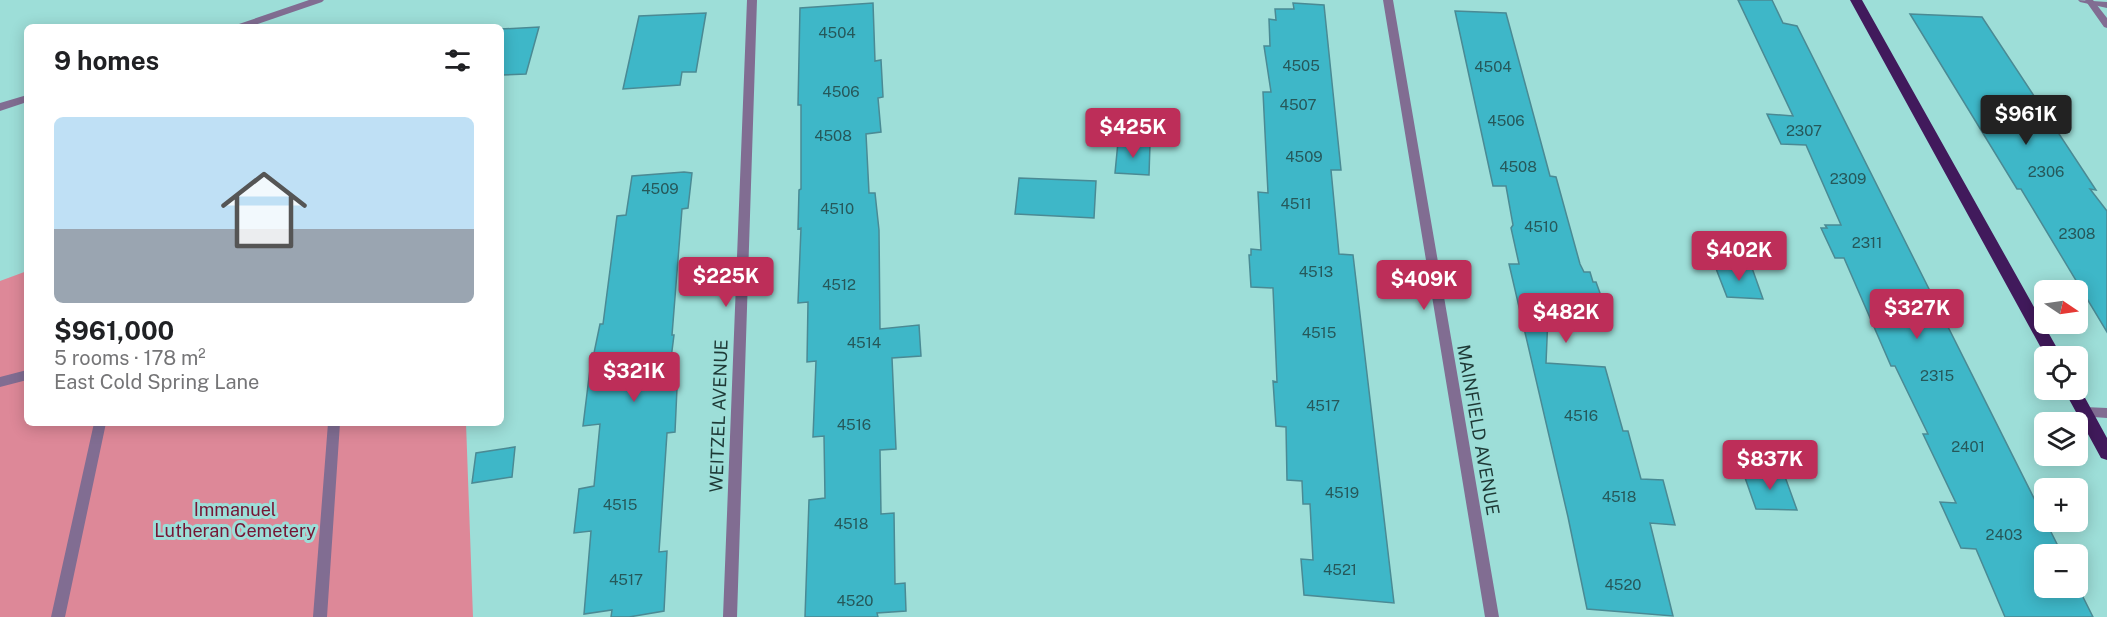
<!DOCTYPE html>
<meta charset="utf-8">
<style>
:root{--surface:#fff;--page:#f6f6f6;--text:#202124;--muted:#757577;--line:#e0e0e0;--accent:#bd2e59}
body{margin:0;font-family:"Public Sans",sans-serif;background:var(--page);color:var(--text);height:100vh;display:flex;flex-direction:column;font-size:22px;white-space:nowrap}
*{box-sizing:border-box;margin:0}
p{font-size:20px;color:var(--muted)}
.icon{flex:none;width:33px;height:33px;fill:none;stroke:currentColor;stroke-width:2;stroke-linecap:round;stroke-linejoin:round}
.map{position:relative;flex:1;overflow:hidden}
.side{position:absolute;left:24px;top:24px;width:480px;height:402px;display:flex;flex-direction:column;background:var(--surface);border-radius:9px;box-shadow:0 3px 15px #0003}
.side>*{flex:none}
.needle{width:39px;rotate:103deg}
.fabs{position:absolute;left:2034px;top:280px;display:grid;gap:12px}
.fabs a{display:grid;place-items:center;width:54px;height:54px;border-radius:9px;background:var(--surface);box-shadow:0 3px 15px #0003;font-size:30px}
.price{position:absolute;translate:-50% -51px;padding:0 14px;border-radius:6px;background:var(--accent);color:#fff;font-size:20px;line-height:39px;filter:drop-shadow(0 2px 3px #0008)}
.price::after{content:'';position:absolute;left:50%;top:36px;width:18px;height:14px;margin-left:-9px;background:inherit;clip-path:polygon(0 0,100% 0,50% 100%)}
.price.selected{background:#222;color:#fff}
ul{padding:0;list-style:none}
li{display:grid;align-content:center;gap:12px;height:318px;padding:0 30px}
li+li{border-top:2px solid var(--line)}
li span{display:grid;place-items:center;height:186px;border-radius:9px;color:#555}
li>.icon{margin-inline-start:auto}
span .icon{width:108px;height:108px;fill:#fffc;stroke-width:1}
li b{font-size:26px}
h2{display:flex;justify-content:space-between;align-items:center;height:72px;padding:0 30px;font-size:26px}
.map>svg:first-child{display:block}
.green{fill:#dd8898}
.building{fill:#3eb7c8;stroke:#4a8a94;stroke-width:1.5}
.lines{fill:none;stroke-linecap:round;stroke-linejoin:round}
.lane{fill:#816d92;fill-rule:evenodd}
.street{fill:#816d92;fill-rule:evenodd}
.primary{fill:#411a5c;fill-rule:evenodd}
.labels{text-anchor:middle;stroke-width:6;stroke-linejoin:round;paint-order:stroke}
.number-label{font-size:15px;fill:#26585a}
.street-label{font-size:18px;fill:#1e3936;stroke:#9dded8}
.park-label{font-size:18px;fill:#761534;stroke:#9dded8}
</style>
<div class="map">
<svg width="2107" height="617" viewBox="0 0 2107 617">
<rect width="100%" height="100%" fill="#9dded8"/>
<path class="green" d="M27,271V423H466L473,617H0V281Z"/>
<path class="building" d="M1738,0H1772L1783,23L1797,26L2061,552V555H2044V588L2078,587L2093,617H2005L1976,549L1961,548L1940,502L1956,503L1923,434H1928L1895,366H1891L1844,258H1835L1821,228H1827L1825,225H1841L1806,145L1781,144L1767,114L1793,116Z
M873,3L875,61L881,60L883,97L878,98L881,132L866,134L869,193H875L879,230L880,329L919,325L921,356L892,358L896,449L880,450L881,514L894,513L895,584L905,583L906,611L877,613L878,617H805L809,500L825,498L824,436L813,437L816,361L807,362L808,302L798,303L801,228L798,229L799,190L801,189V105H798L800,8Z
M1293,3L1324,5L1341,170H1331L1339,254L1353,255L1394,603L1304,595L1301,559L1313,560L1310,504H1303L1302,481L1287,480L1286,427L1276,426L1273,381L1277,382L1273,288L1251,287L1249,255H1251V249L1261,250L1258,192L1268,193L1263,92H1271L1264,46H1270L1269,19L1276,20L1275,9H1294Z
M1455,11L1506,13L1550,176L1556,177L1580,264L1584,272H1590L1593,282H1596L1609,318L1548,316L1546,363L1605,367L1623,431H1628L1641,479L1663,480L1675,525L1650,523L1673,616L1587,609L1568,517L1509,264H1519L1511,228L1513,225L1506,186H1493Z
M706,13L696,72H682L680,85L623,89L639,16Z
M1910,14L1982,17L2096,190L2090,189L2107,211V332L2021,189H2017Z
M539,27L526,74L501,75V29Z
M1118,142L1150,144L1149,175L1115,173Z
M684,172L692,173L688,208L682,209L672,335H674L667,390L677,388L675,432L667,433L659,552L667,551L664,611L629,617H611L612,610L584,614L591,531L574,533L579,489L594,486L600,424L583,426L592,353H594L600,324H603L617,216L626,215L632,176Z
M1019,178L1096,181L1094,218L1015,214Z
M1715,266L1752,268L1763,299L1727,297Z
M515,447L512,477L472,483L476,453Z
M1743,472L1784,474L1797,510L1756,509Z"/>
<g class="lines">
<path class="lane" d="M2085,0H2093L2107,18V28L2104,27Z
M27,370V380L0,387V377Z
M94,423H106L65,617H51Z
M328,423H340L327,617H313Z"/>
<path class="street" d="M309,0H324L322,2L249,27H234L236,25Z
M747,0H757L737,617H723Z
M1383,0H1393L1499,617H1485Z
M2078,0L2107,2V8L2080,2Z
M27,95V102L0,111V103Z
M2084,407L2107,408V418L2079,416L2078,412L2079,408Z"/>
<path class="primary" d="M1850,0H1862L2062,357H2046Z
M2078,385L2107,438V460L2101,458L2064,390H2078Z"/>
</g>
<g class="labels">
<g class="number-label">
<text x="837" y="38">4504</text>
<text x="1301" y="71">4505</text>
<text x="1493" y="72">4504</text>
<text x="841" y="97">4506</text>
<text x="1298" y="110">4507</text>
<text x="1506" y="126">4506</text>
<text x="1804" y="136">2307</text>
<text x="833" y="141">4508</text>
<text x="1304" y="162">4509</text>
<text x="1518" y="172">4508</text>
<text x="2046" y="177">2306</text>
<text x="1848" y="184">2309</text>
<text x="660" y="194">4509</text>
<text x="1296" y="209">4511</text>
<text x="837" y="214">4510</text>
<text x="1541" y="232">4510</text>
<text x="2077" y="239">2308</text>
<text x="1867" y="248">2311</text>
<text x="1316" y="277">4513</text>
<text x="839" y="290">4512</text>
<text x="1319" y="338">4515</text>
<text x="864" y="348">4514</text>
<text x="1937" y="381">2315</text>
<text x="1323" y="411">4517</text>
<text x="1581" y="421">4516</text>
<text x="854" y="430">4516</text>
<text x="1968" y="452">2401</text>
<text x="1342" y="498">4519</text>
<text x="1619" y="502">4518</text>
<text x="620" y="510">4515</text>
<text x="851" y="529">4518</text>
<text x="2004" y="540">2403</text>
<text x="1340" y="575">4521</text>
<text x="626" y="585">4517</text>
<text x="1623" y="590">4520</text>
<text x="855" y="606">4520</text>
</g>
<g class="street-label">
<text transform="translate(719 416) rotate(-88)" y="6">WEITZEL AVENUE</text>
<text transform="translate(1478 430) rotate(80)" y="6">MAINFIELD AVENUE</text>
</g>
<g class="park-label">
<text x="235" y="516">Immanuel<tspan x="235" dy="21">Lutheran Cemetery</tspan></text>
</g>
</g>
</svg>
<div class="fabs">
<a><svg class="needle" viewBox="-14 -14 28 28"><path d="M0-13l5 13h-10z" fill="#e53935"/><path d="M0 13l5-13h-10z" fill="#757577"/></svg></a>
<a><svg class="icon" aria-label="locate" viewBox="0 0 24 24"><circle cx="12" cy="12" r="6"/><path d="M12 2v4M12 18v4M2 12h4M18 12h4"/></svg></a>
<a><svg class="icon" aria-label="layers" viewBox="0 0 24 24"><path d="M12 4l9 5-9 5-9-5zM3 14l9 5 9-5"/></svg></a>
<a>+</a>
<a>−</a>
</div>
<b class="price selected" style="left:2026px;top:146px">$961K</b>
<b class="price" style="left:1133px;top:159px">$425K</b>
<b class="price" style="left:1739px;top:282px">$402K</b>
<b class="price" style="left:726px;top:308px">$225K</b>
<b class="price" style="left:1424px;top:311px">$409K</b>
<b class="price" style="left:1917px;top:340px">$327K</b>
<b class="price" style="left:1566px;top:344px">$482K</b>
<b class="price" style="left:634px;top:403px">$321K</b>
<b class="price" style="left:1770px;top:491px">$837K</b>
<section class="side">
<h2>9 homes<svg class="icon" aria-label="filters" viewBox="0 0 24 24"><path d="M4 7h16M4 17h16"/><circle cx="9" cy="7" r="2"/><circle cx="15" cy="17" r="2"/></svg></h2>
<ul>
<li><span style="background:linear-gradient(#bfe0f5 60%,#9aa5b1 0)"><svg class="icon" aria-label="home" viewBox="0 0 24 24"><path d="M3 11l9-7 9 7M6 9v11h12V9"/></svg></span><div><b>$961,000</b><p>5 rooms · 178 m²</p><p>East Cold Spring Lane</p></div></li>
</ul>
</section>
</div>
